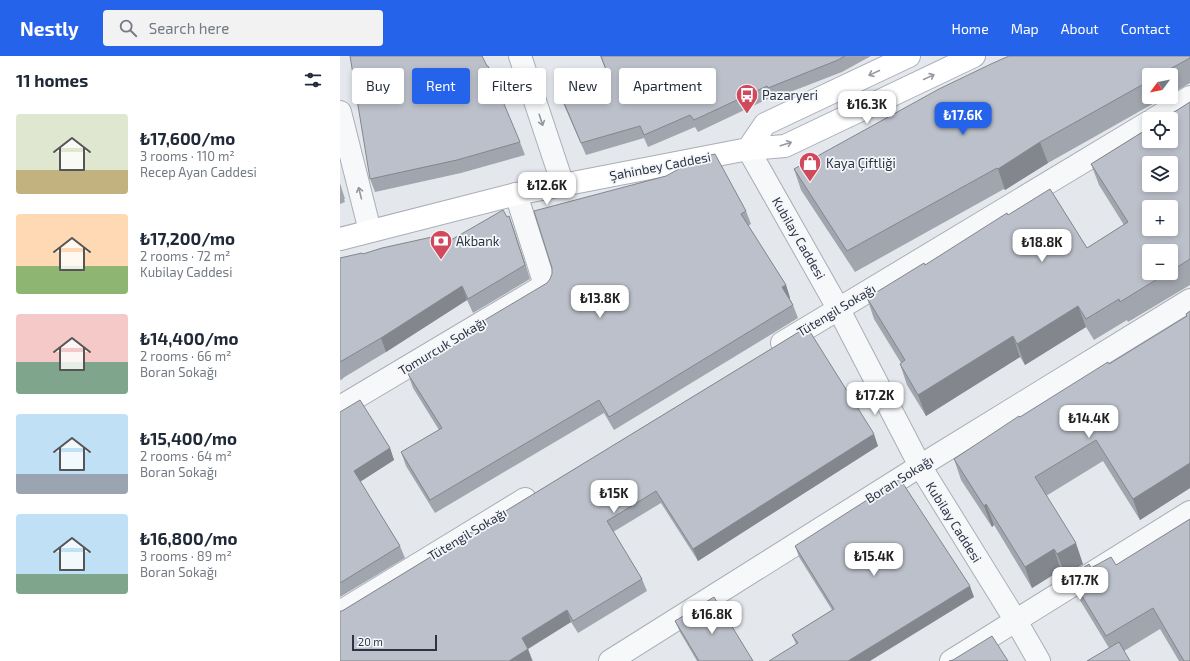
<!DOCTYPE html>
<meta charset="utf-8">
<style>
:root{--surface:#fff;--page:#f2f2f3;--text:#1f2937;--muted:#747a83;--accent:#2563eb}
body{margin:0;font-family:"Exo 2",sans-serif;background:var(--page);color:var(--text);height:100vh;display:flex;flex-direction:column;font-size:15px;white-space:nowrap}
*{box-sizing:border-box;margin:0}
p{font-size:13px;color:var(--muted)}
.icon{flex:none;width:22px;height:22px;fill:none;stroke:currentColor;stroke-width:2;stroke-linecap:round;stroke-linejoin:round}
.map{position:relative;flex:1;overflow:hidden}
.details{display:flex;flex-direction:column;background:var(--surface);width:340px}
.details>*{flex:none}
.top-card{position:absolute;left:12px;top:12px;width:380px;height:36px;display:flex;gap:8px}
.needle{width:26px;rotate:238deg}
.controls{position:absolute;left:802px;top:12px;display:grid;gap:8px}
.controls a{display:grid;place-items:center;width:36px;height:36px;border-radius:4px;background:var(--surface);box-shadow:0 2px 6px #0003;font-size:20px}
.scale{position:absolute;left:12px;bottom:10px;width:85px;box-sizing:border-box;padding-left:4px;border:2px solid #2b3445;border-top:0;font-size:11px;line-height:14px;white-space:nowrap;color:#2b3445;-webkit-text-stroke:3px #f4f6f9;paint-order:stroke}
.price{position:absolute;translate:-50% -34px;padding:0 9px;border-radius:8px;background:#fff;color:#222;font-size:13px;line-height:26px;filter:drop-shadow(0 1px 2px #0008)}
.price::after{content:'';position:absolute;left:50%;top:24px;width:12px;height:9px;margin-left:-6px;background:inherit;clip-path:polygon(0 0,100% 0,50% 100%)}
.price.on{background:var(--accent);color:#fff}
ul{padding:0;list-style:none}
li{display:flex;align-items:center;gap:12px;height:100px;padding:0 16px}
li span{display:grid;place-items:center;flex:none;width:112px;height:80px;border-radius:4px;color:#555}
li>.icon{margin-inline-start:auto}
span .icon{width:48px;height:48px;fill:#fffc;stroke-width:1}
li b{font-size:17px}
h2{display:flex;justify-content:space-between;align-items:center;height:48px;padding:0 16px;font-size:17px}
.chip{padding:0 14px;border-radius:4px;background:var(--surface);box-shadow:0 2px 6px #0003;font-size:14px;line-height:36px}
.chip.on{background:var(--accent);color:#fff}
header{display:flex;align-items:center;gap:24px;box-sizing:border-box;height:56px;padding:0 20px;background:var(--accent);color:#fff}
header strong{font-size:19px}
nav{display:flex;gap:22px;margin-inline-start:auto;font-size:14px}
.search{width:280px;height:36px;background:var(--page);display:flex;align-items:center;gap:10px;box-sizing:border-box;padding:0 14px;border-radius:4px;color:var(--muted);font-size:15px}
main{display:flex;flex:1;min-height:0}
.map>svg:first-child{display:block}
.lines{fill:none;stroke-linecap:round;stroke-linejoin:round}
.minor-casing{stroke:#a9aeb7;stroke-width:24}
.secondary-casing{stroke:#a9aeb7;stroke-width:24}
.minor{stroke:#f7f8fa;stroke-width:22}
.secondary{stroke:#fff;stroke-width:22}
.wall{fill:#a1a5ae;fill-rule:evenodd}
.shaded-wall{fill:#83868d}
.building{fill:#bbc0ca;stroke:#83868d;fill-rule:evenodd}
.oneway{stroke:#959aa2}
.oneway2{stroke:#9196a0}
.labels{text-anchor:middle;stroke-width:3.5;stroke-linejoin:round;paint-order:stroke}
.poi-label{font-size:13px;fill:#2b3445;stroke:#f4f6f9;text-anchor:start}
.street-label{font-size:13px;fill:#2b3445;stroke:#f4f6f9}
</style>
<header>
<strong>Nestly</strong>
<div class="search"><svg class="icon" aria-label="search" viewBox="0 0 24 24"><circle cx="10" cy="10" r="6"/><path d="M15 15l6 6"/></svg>Search here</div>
<nav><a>Home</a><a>Map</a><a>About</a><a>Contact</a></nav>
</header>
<main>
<section class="details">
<h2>11 homes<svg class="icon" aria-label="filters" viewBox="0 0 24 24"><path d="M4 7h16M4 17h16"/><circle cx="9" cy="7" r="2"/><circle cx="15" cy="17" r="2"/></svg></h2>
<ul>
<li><span style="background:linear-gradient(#dfe7d0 70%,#c2b280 0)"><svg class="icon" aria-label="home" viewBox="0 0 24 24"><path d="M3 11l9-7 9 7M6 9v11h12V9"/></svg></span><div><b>₺17,600/mo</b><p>3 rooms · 110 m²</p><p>Recep Ayan Caddesi</p></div></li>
<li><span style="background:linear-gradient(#ffd9b3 65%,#8fb573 0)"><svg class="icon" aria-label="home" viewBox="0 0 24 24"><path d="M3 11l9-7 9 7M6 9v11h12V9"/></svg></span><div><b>₺17,200/mo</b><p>2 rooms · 72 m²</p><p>Kubilay Caddesi</p></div></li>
<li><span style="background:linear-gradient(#f6c9c9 60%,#7fa58c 0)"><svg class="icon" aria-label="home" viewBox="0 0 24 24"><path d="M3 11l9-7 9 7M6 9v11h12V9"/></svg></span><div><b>₺14,400/mo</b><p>2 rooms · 66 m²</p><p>Boran Sokağı</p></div></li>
<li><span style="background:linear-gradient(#bfe0f5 75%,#9aa5b1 0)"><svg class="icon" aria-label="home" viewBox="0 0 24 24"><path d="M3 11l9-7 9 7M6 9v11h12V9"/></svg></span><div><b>₺15,400/mo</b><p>2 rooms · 64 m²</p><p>Boran Sokağı</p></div></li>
<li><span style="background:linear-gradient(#bfe0f5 75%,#7fa58c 0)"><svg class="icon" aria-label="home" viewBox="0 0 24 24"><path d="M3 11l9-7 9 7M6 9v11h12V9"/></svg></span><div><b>₺16,800/mo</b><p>3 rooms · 89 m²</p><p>Boran Sokağı</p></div></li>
</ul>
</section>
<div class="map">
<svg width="850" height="605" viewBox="0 0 850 605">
<rect width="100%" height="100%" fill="#e4e7ec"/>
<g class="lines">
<g class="minor-casing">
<path id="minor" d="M180,0L223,129
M0,56L30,175
M814,63L850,41
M408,93L498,252L580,410L676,565L699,605
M442,287L809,66
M0,351L205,229L176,138
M0,556L185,443
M270,605L580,410L850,244
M611,605L850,456"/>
</g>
<g class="secondary-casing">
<path id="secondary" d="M408,93L425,68L569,0
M0,183L176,138L408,93L445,90L634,0"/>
</g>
<use href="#minor" class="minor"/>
<use href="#secondary" class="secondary"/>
</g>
<path class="wall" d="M260,0H531L502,16L432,43V41L358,76L355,71L308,91L304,82L246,99L223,47L219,35L268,19Z
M850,0V27L831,38V19H809V41H825L708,107L665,134L664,133L515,216L461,134L454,113Z
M850,46V229L788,266L787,264L754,284L746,271L685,309L680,301L586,360L567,329L560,308L561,307L534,263L527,242L585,209L668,159L747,192L784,169L759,129L751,108ZM831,195V217H809Z
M180,86L185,99L121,117L35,136L30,123Z
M0,127L5,143H4L5,146L0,148Z
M406,155L411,168L408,170L446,229L450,242V243L453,249L458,262L274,374L264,357L95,457L66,410L61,396L99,374L73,332L68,318Z
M169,160L190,223L133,257L127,244L46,296L3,322V323L0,324V202L23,198L104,188Z
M850,255V432L800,464L763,405L706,440L743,508L725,519L721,514L692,532L654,469L652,471L621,424L614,403L680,361L769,308L847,260L846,258Z
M467,271L538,390L358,505L321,447L273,476L302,523L307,535L238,577L231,566L188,593L193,605L2,555Z
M0,356L50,392L54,404L20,426L60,490L65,502L0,541Z
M850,463V605H839L820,573L784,595L769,592L738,541L730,520L751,512L776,509Z
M455,490L634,541L456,588L452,579L492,554L459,501Z
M335,565L413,605H357L340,576Z"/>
<path class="shaded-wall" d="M700,86L708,107L665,134L658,113Z
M169,160L174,174L190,223L185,209Z
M446,229L450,242L447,244L442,231Z
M122,230L127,244L46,296L41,282Z
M738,250L746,271L685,309L677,288Z
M673,280L680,301L586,360L578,339Z
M534,378L538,390L358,505L353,493Z
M50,392L54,404L18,427L14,415Z
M850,407V432L800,464L793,443Z
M646,448L654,469L652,471L644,450Z
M736,487L743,508L725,519L717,498Z
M714,493L721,514L692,532L685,511Z
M630,530L634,541L530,605H508Z
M227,554L231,566L186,594L182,582Z
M188,593L192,605H169Z"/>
<path class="building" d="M10,0H142L147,10H148L180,86L117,104L30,123Z
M261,0H505L498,4L428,32L427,30L354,64L350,59L304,79L300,70L241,87L219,35L268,19Z
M669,0H850V2L819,19H809V25L700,86L658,113L657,112L507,195L454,113L599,33L651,8Z
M850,46V203L831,215V195H809V217H827L780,246L779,243L746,263L738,250L677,288L673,280L578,339L560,308L565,304L527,242L584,207L585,209L667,157L668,159L710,133L747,192L788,166L751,108L809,72V85H831V63H823ZM809,107H831V129H809ZM809,151H831V173H809Z
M375,98L406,155L401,158L446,229L442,231L453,249L269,361L259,344L90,444L61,396L102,372L68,318L140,273L138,268L207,227L210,223L212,218V212L194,155L326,120L361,101Z
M163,154L167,161L169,160L185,209L128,243L122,230L41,282L0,306V202L22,197L23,198L42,192L101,179L104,188Z
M850,255V407L793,443L756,384L695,421L736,487L717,498L714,493L685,511L646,448L644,450L614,403L679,360L680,361L768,306L769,308L847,260L846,258Z
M467,271L534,378L353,493L316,435L267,465L302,523L233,565L227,554L182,582L188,593L169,605H0V555H2Z
M20,344L50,392L14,415L60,490L0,527V356Z
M560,423L630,530L508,605H429L458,587L452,579L494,553L455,490Z
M850,463V605H844L813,552L766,580L730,520L749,508L751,512L771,501L776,509Z
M374,541L413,605H359L335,565Z
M652,580L668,605H609L613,604Z
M779,586L790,605H747Z"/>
<defs><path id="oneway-shaft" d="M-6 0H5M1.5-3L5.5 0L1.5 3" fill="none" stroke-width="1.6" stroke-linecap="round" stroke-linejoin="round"/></defs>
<g class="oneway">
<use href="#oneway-shaft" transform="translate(534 17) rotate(155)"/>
<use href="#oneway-shaft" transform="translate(589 21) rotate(-25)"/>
<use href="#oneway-shaft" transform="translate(446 88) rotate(-18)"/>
</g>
<g class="oneway2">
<use href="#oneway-shaft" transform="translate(201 64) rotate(72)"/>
<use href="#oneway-shaft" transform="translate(20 137) rotate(-104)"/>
</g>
<defs>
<g id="bus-pin" transform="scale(1.15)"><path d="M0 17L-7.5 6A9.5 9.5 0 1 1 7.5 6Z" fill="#d1495b" stroke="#f4f6f9"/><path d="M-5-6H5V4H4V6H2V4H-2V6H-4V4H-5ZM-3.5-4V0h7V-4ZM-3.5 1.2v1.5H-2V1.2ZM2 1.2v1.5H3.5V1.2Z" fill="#fff"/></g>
<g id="shop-pin" transform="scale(1.15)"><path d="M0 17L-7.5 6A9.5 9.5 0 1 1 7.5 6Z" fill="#d1495b" stroke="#f4f6f9"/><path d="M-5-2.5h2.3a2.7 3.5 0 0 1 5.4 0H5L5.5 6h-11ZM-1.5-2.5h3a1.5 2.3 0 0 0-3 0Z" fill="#fff"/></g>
<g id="bank-pin" transform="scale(1.15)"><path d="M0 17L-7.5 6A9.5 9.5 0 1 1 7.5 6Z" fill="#d1495b" stroke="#f4f6f9"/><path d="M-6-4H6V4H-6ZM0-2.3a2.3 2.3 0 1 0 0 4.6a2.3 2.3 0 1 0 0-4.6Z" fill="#fff"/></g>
</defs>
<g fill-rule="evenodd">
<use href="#bus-pin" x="407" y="39"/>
<use href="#shop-pin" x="470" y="107"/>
<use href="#bank-pin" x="101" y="185"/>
</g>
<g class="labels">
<g class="poi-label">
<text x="422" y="44">Pazaryeri</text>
<text x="486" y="112">Kaya Çiftliği</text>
<text x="116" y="190">Akbank</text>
</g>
<g class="street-label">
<text transform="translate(320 110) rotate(-11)" y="5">Şahinbey Caddesi</text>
<text transform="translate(459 182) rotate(60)" y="5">Kubilay Caddesi</text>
<text transform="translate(496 254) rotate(-31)" y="5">Tütengil Sokağı</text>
<text transform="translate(102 290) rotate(-31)" y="5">Tomurcuk Sokağı</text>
<text transform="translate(559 423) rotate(-32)" y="5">Boran Sokağı</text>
<text transform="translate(614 466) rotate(58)" y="5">Kubilay Caddesi</text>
<text transform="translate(127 478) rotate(-31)" y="5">Tütengil Sokağı</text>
</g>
</g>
</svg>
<div class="controls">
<a><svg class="needle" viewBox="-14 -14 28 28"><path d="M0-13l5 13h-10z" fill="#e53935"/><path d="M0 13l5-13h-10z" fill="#747a83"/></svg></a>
<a><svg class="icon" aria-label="locate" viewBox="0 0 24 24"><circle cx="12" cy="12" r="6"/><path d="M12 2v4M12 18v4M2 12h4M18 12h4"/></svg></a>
<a><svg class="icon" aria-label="layers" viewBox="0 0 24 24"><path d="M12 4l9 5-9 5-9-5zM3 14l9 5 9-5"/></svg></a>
<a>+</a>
<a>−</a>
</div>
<div class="scale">20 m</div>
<b class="price" style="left:527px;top:69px">₺16.3K</b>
<b class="price on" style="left:623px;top:80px">₺17.6K</b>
<b class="price" style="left:207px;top:150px">₺12.6K</b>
<b class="price" style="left:702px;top:207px">₺18.8K</b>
<b class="price" style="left:260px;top:263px">₺13.8K</b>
<b class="price" style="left:535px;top:360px">₺17.2K</b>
<b class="price" style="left:749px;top:383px">₺14.4K</b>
<b class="price" style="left:274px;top:458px">₺15K</b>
<b class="price" style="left:534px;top:521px">₺15.4K</b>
<b class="price" style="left:740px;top:545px">₺17.7K</b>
<b class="price" style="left:372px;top:579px">₺16.8K</b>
<div class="top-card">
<a class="chip">Buy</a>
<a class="chip on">Rent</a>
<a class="chip">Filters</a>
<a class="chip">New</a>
<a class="chip">Apartment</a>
</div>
</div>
</main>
